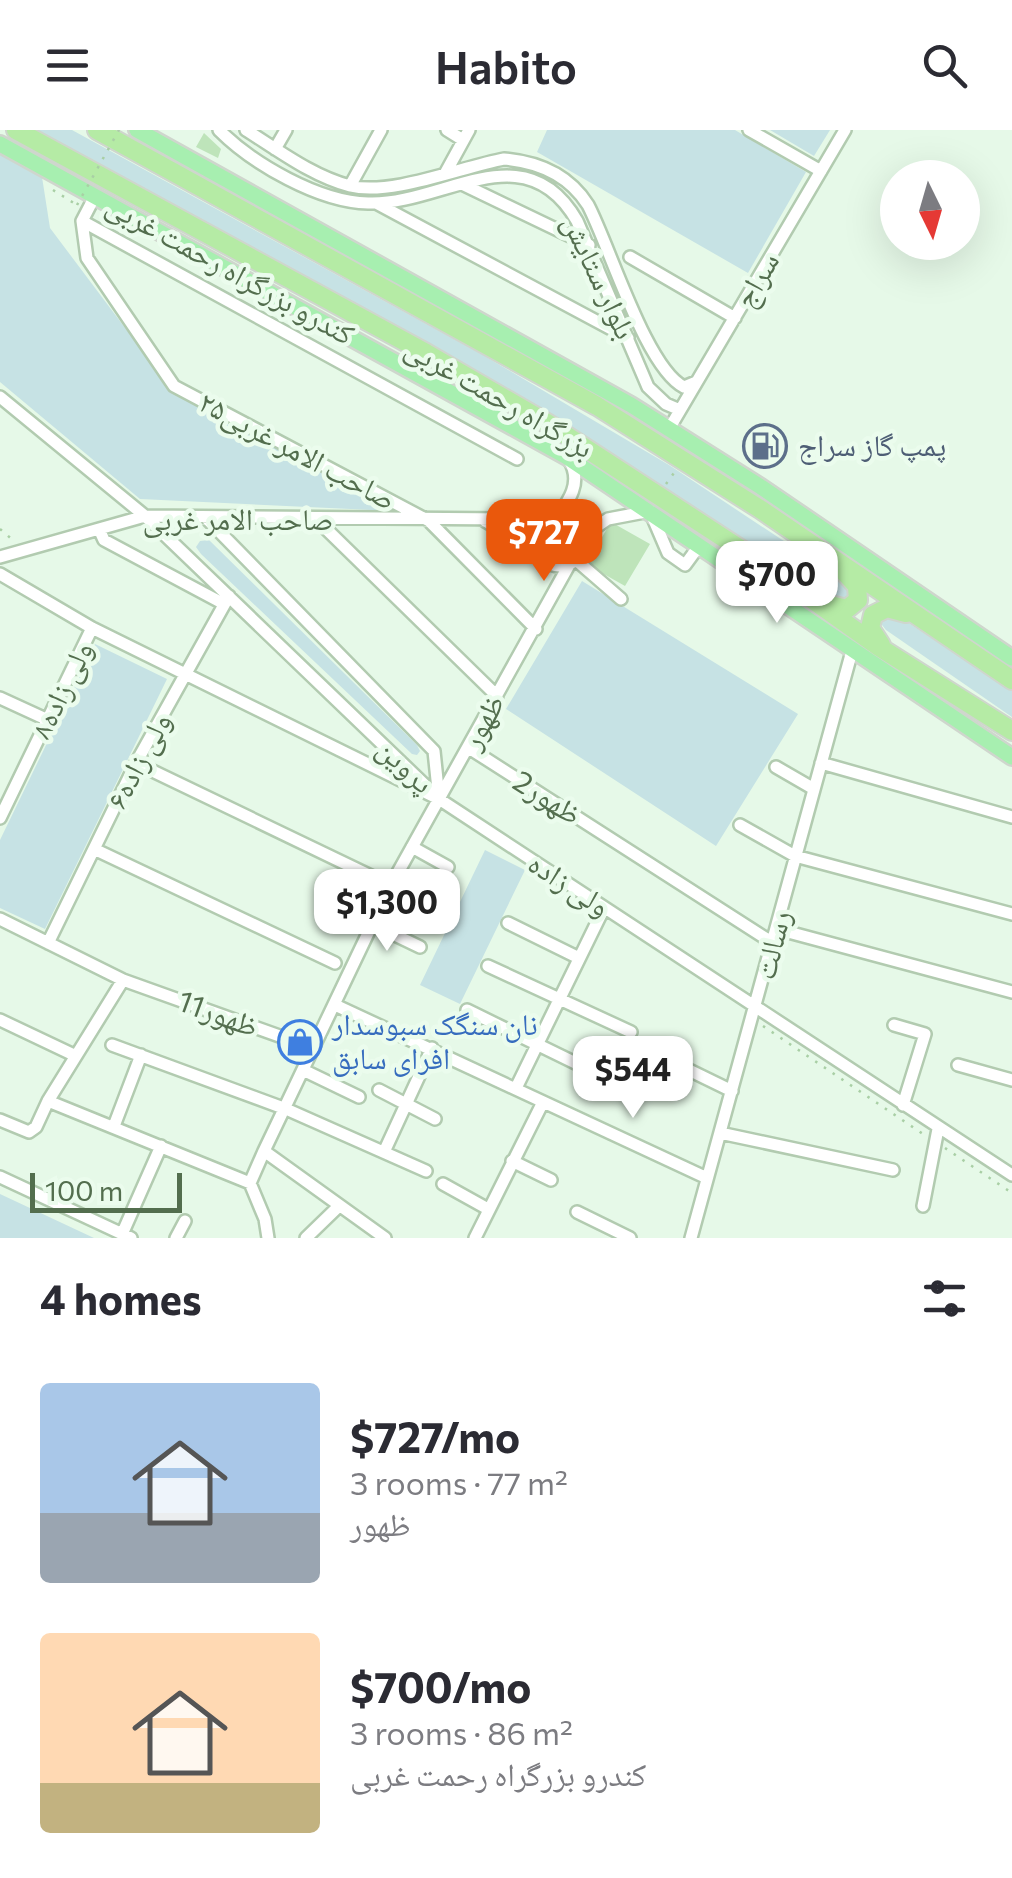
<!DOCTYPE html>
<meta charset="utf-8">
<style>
:root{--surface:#fff;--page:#f2f2f3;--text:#2b2b33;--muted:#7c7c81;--accent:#ea580c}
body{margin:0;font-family:Commissioner,"Noto Naskh Arabic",sans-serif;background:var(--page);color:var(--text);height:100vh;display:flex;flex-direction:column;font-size:38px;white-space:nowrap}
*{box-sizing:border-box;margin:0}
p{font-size:32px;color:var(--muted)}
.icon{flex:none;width:55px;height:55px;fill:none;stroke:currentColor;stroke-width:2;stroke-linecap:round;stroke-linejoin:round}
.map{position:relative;height:1108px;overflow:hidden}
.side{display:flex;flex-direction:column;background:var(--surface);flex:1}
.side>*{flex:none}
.needle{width:65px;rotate:175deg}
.fabs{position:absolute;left:880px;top:30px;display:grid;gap:20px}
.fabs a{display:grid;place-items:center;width:100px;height:100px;border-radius:50%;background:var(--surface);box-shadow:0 10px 40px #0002;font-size:50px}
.scale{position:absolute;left:30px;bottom:25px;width:152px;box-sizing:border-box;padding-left:10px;border:5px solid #536e4e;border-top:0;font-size:28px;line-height:35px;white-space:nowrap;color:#536e4e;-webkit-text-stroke:8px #ebfced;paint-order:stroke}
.price{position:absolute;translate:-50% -85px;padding:0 22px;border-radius:20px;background:#fff;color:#222;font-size:32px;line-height:65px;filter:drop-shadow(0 2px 5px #0008)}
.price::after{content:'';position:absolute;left:50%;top:60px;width:30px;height:22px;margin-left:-15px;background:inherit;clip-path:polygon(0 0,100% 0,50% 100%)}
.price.current{background:var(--accent);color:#fff}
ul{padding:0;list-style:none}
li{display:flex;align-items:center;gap:30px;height:250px;padding:0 40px}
li span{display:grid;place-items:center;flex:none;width:280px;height:200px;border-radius:10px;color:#555}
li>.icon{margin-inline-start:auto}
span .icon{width:120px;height:120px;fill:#fffc;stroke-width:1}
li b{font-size:42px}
h2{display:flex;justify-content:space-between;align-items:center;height:120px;padding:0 40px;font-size:42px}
header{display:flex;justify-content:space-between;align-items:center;height:130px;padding:0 40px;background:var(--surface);font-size:45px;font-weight:600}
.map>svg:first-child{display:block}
.green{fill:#c6e2e4}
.building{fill:#bee4ba}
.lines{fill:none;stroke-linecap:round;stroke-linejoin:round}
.minor-casing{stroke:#b2cbb0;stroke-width:16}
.major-casing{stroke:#cfd6cd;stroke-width:20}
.highway-casing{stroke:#cfd6cd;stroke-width:22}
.path{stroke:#a9cfa5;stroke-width:2.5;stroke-dasharray:2.5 8;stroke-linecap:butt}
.minor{stroke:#fff;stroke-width:11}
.major{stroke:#a7efb0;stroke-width:15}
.highway{stroke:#b5eba5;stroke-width:18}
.path-bridge{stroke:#a9cfa5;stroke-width:2.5;stroke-dasharray:2.5 8;stroke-linecap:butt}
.labels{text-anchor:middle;stroke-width:9;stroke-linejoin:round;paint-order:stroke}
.street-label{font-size:30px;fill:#536e4e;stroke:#ebfced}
.service-label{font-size:30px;fill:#4e5e75;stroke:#ebfced;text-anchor:start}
.shop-label{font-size:30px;fill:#366cbe;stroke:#ebfced;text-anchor:start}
</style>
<header><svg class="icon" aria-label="menu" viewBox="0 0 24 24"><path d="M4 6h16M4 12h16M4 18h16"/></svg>Habito<svg class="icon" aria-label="search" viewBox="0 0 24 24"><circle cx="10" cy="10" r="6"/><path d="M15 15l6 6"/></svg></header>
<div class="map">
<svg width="1012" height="1108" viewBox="0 0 1012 1108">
<rect width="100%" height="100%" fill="#e6f9e8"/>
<path class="green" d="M34,0H72L483,225L669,335L832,443L850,456L849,469L840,470L576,302Z
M547,0H735L806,42L748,143L537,22Z
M770,0H830L814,26Z
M152,16L533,225L524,224L159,26Z
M0,23L42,47L50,98L174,263L393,381L140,369L0,252Z
M560,245H568L806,396L807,401Z
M209,410L417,615L420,621L417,625L412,624L201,424L196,417L200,411Z
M582,451L798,584L716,716L506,579Z
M881,485L898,486L1012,561V587L886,500L878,490Z
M95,514L167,549L45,799L0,778V710Z
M485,720L525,740L460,874L420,855Z
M0,1064L94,1108H0Z"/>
<path class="building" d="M204,3L221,19L218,28L196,17Z
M611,392L650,414L625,456L586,434Z"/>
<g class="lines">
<g class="minor-casing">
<path id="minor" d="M219,0C253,34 319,72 368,73C442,76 525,0 577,91L648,257L666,274L680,280
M246,0C278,20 312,46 350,56C392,66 461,37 504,29C539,32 569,45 588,75C610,117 646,238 684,257L696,252
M447,0L463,10
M749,0L821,41
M275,19L286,0
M446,42L469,0
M462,54L589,115
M350,56L381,0
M376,73L628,208
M82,91L87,128L174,256L429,391L536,499
M82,91L517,329
M82,91L95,66
M630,127L735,188
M0,267L145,386L429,659
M669,299L845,0
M205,387L434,621L439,669
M316,389L497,566
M537 413a23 23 0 1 1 46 0a23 23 0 1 1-46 0Z
M555,390C569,371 583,352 569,330
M485,391L537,421
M99,399L104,410L224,474
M583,406L608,389L650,381L668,423L685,435L696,420H706
M0,427L145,386L517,389L544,395
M576,430L621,469
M0,444L92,498L439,669L1012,1045
M0,568L48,590
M469,618L773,813
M136,633L373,747
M821,633L1012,687
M776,637L814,659
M0,688L92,498
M740,695L795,726L1012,784
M412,717L448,737
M94,719L335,833
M0,789L123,850L313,918
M508,793L579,828
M372,794L420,817
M777,799L1012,862
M48,813L136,633L229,466
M488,836L631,902
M335,875L707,1048
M467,880L600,945
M0,890L76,926
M894,895L925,904L903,975
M112,915L286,979L426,1041
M654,923L732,961
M958,935L1012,950
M303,940L359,967
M516,958L604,778
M379,960L435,989
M48,971L250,1053
M0,990L29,1002L36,997L48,971L123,850
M114,996L141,925
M720,1003L893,1040
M264,1021L385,1108
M384,1022L432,918
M512,1031L551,1050
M0,1047L131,1108
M443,1054L488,1079
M923,1076L938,999
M577,1082L630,1108
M123,1102L161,1016
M176,1108L185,1091
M268,1108L265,1089L250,1053L264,1021L391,755L569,435
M306,1108L339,1076
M475,1108L543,972
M691,1108L852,521"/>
</g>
<g class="major-casing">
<path id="major" d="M137,0L631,275L761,357L1012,528
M0,14L567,327L1012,627"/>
</g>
<g class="highway-casing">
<path id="highway" d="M16,0L426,223L547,293L745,422L879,517L1012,601
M97,0L597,276L760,379L1012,550
M826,474L847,479L858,470L857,456L845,443
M881,515L870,498L873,485L887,478L906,483"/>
</g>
<path class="path" d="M53,60L77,75
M666,354L676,340
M0,399L14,411
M763,896L926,1006
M945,1018L1012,1063"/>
<use href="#minor" class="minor"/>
<use href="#major" class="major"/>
<use href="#highway" class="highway"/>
<path class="path-bridge" d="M77,75L119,0"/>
</g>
<defs>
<g id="fuel-ring" transform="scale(2.25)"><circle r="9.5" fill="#ebfced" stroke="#5c6f8a" stroke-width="1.5"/><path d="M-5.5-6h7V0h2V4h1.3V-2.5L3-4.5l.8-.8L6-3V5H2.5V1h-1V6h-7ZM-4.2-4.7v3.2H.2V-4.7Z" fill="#5c6f8a"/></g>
<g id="shop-ring" transform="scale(2.25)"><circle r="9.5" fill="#ebfced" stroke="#3f7fe0" stroke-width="1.5"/><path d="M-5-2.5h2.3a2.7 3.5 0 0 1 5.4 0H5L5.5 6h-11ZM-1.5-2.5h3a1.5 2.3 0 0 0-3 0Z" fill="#3f7fe0"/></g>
</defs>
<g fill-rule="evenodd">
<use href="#fuel-ring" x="765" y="316"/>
<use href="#shop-ring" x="300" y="912"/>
</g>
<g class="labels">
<g class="street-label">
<text transform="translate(230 140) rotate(29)" y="10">کندرو بزرگراه رحمت غربی</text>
<text transform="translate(599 147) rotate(65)" y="10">بلوار ستایش</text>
<text transform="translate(757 150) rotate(-60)" y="10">سراج</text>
<text transform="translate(499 268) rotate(30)" y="10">بزرگراه رحمت غربی</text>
<text transform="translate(297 321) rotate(28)" y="10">صاحب الامر غربی۲۵</text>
<text x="238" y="400">صاحب الامر غربی</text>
<text transform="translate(62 560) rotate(-64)" y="10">ولی زاده۸</text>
<text transform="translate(483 592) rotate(-61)" y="10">ظهور</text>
<text transform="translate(139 631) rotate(-62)" y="10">ولی زاده۶</text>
<text transform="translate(405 636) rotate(43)" y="10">پروین</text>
<text transform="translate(547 668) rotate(32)" y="10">2ظهور</text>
<text transform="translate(569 755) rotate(33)" y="10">ولی زاده</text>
<text transform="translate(773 815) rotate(-76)" y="10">رسالت</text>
<text transform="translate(218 884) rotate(20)" y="10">11ظهور</text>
</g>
<g class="service-label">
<text x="798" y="326">پمپ گاز سراج</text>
</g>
<g class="shop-label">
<text x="332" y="905">نان سنگک سبوسدار<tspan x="332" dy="34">افرای سابق</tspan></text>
</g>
</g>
</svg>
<div class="fabs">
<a><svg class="needle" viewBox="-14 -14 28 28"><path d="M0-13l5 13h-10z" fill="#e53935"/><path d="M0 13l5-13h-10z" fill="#7c7c81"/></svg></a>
</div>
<div class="scale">100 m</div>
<b class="price current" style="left:544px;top:454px">$727</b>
<b class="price" style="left:777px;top:496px">$700</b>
<b class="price" style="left:387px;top:824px">$1,300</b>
<b class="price" style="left:633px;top:991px">$544</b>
</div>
<section class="side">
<h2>4 homes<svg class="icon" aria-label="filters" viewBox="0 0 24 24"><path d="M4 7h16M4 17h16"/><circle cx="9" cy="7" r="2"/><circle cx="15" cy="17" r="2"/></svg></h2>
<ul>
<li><span style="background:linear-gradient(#a9c7e8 65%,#9aa5b1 0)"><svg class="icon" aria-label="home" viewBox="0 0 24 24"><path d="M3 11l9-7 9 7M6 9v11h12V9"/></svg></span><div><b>$727/mo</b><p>3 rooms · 77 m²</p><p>ظهور</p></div></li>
<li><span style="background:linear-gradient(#ffd9b3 75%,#c2b280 0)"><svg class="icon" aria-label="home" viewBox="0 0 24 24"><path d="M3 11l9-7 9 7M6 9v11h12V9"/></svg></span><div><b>$700/mo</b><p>3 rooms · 86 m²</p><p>کندرو بزرگراه رحمت غربی</p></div></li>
</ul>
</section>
